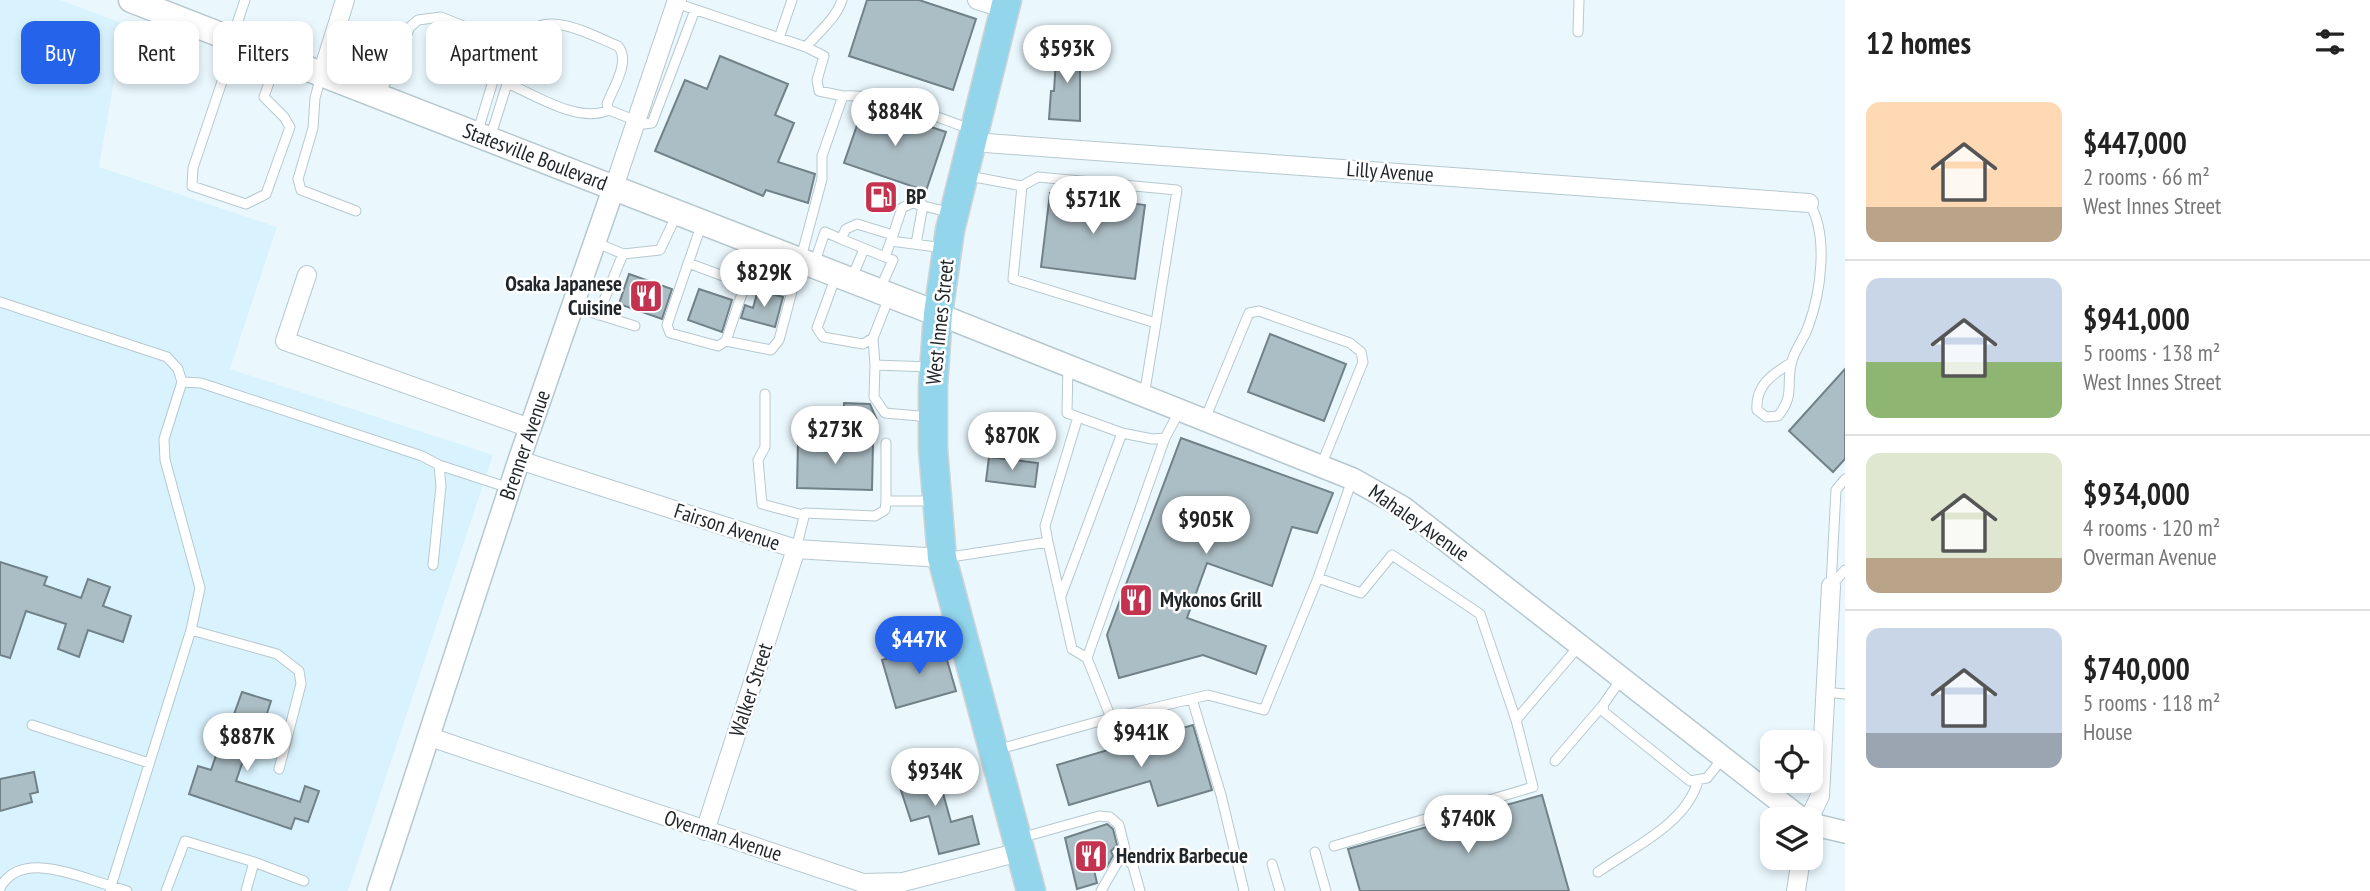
<!DOCTYPE html>
<meta charset="utf-8">
<style>
:root{--surface:#fff;--page:#f6f6f6;--text:#222;--muted:#767676;--line:#e0e0e0;--accent:#2563eb}
body{margin:0;font-family:"PT Sans Narrow",sans-serif;background:var(--page);color:var(--text);height:100vh;display:flex;flex-direction:column;font-size:26px;white-space:nowrap}
*{box-sizing:border-box;margin:0}
p{font-size:23px;color:var(--muted)}
.icon{flex:none;width:38px;height:38px;fill:none;stroke:currentColor;stroke-width:2;stroke-linecap:round;stroke-linejoin:round}
.map{position:relative;flex:1;overflow:hidden}
.details{display:flex;flex-direction:column;background:var(--surface);width:525px}
.details>*{flex:none}
.banner{position:absolute;left:21px;top:21px;width:665px;height:63px;display:flex;gap:14px}
.buttons{position:absolute;left:1760px;top:730px;display:grid;gap:14px}
.buttons a{display:grid;place-items:center;width:63px;height:63px;border-radius:14px;background:var(--surface);box-shadow:0 4px 10px #0003;font-size:35px}
.price{position:absolute;translate:-50% -60px;padding:0 16px;border-radius:24px;background:#fff;color:#222;font-size:23px;line-height:46px;filter:drop-shadow(0 2px 4px #0008)}
.price::after{content:'';position:absolute;left:50%;top:42px;width:21px;height:16px;margin-left:-10px;background:inherit;clip-path:polygon(0 0,100% 0,50% 100%)}
.price.current{background:var(--accent);color:#fff}
ul{padding:0;list-style:none}
li{display:flex;align-items:center;gap:21px;height:175px;padding:0 21px}
li+li{border-top:2px solid var(--line)}
li span{display:grid;place-items:center;flex:none;width:196px;height:140px;border-radius:14px;color:#555}
li>.icon{margin-inline-start:auto}
span .icon{width:84px;height:84px;fill:#fffc;stroke-width:1}
li b{font-size:30px}
h2{display:flex;justify-content:space-between;align-items:center;height:84px;padding:0 21px;font-size:30px}
.pill{padding:0 24px;border-radius:14px;background:var(--surface);box-shadow:0 4px 10px #0003;font-size:24px;line-height:63px}
.pill.current{background:var(--accent);color:#fff}
main{display:flex;flex:1;min-height:0}
.map>svg:first-child{display:block}
.built{fill:#d9f3fe}
.building{fill:#acbec5;stroke:#718188;stroke-width:2}
.lines{fill:none;stroke-linecap:round;stroke-linejoin:round}
.service-casing{stroke:#b6c8cf;stroke-width:11}
.minor-casing{stroke:#b6c8cf;stroke-width:20}
.tertiary-casing{stroke:#b6c8cf;stroke-width:24}
.secondary-casing{stroke:#b6c8cf;stroke-width:27}
.primary-casing{stroke:#d2d3d4;stroke-width:31}
.service{stroke:#fff;stroke-width:9}
.minor{stroke:#fff;stroke-width:18}
.tertiary{stroke:#fff;stroke-width:21}
.secondary{stroke:#fff;stroke-width:24}
.primary{stroke:#93d6ec;stroke-width:28}
.labels{text-anchor:middle;stroke-width:5;stroke-linejoin:round;paint-order:stroke}
.street-label{font-size:21px;fill:#1f2528;stroke:#fff}
.poi-label{font-size:21px;font-weight:bold;fill:#1f2528;stroke:#fff;text-anchor:start}
</style>
<main>
<div class="map">
<svg width="1845" height="891" viewBox="0 0 1845 891">
<rect width="100%" height="100%" fill="#eaf8fe"/>
<path class="built" d="M0,0H60L124,24L99,167L277,227L230,369L493,455L348,891H0Z"/>
<path class="building" d="M867,0H919L976,19L953,90L849,56Z
M1057,44L1080,46V121L1049,119L1051,91H1054Z
M720,56L788,84L775,115L794,123L778,162L815,174L808,203L766,190L763,196L655,151L685,80L707,89Z
M864,105L946,132L926,191L844,163Z
M1050,193L1145,205L1135,279L1041,267Z
M629,274L672,289L662,319L619,304Z
M699,289L732,300L722,332L688,320Z
M758,290L783,297L775,327L741,318L745,305L753,308Z
M1270,334L1346,364L1324,421L1248,392Z
M1845,369V459L1833,472L1789,431Z
M844,403L870,404L876,418L844,417Z
M1181,438L1333,493L1317,533L1292,527L1272,586L1207,563L1187,618L1266,646L1256,674L1203,655L1119,678L1107,635Z
M798,441L873,443L872,490L797,488Z
M989,457L1038,463L1035,487L986,481Z
M0,562L47,577L44,585L81,598L88,579L110,587L103,606L131,616L123,642L88,630L79,657L58,649L66,624L26,611L10,658L0,655Z
M942,643L956,691L896,708L882,660Z
M242,692L271,701L263,726L256,723L236,781L300,802L305,786L319,791L308,822L295,818L291,829L189,794L198,766L211,770L230,715L233,717Z
M1193,725L1212,790L1158,806L1150,781L1069,805L1057,765Z
M934,761L951,822L972,816L979,844L939,854L929,816L911,821L895,772Z
M34,772L38,792L30,794L32,802L0,811V779Z
M1542,795L1569,891H1360L1348,849Z
M1107,824L1113,829L1117,845L1111,851L1113,856L1106,868L1094,870L1097,883L1077,889L1065,838Z"/>
<g class="lines">
<g class="service-casing">
<path id="service" d="M676,3L806,47C819,31 836,19 842,0
M1578,32L1579,0
M232,38L245,0
M779,38L792,0
M235,43L193,168L192,186L246,204L266,194L290,127L284,117L264,97L277,59
M806,47L824,56L817,80L819,91L843,96
M321,76L315,98L313,128L298,179L301,190L356,211
M507,83C535,95 579,124 609,110
M380,95L410,27L418,20L441,17L491,37L501,50L500,58L477,134
M490,138L520,43C542,5 588,34 618,46C631,61 613,88 607,104L609,110L644,124L652,123L695,10
M969,176L1022,186L1013,279L1156,323L1144,396
M1022,186L1038,177L1177,190L1156,323
M702,223L667,325L670,333L718,346L726,341L758,246
M841,239L885,257L893,235
M891,241L944,248
M595,242L623,254L660,250L677,214
M916,244L923,205
M688,263L745,284
M814,264L825,232L841,239L846,229L857,224L893,235L902,208L912,203L952,213
M836,276L817,328L823,337L863,344L873,338L890,295
M851,280L864,249
M880,289L893,260L885,257
M0,302L167,357L178,369L182,382L164,439L165,460L200,588L191,630L111,886C79,877 21,849 0,888
M574,307L635,326
M598,315L623,254
M873,338L875,365
M726,341L771,350L779,340L822,179V156L843,96C886,93 932,116 973,130
M1791,363C1772,374 1755,386 1757,410L1766,417L1778,416C1796,394 1785,384 1792,361C1795,349 1804,339 1808,327C1821,293 1829,234 1809,203
M1068,365L1067,413L1122,433
M931,367L875,365L874,397L885,413L931,417
M182,382L201,383L422,456L439,465L509,488
M765,394V447L758,460L762,504L803,515
M1205,419L1249,313L1259,311L1350,343L1361,352L1363,362L1321,466
M886,443V501
M1048,542L1045,526L1078,417
M796,549L805,513L875,516L885,510L886,501H934
M944,558L1048,542L1072,649L1087,658L1111,718L996,750
M433,565L441,486L439,465
M1318,578L1361,593L1392,555L1480,614L1516,720L1579,646
M1831,586L1836,490L1845,479
M1831,586L1845,570
M1061,596L1122,433L1152,439L1165,438L1179,412
M191,630L277,654L299,671L301,684L279,769
M1087,658L1165,438
M1621,679L1603,705L1604,712L1690,781L1707,778L1723,758
M1825,692L1845,694
M1192,699L1221,795L1244,891
M1111,718L1208,695L1264,710L1318,578L1352,480
M32,725L149,763
M1555,761L1603,705
M1020,838L1099,816L1110,817L1119,825L1125,849L1101,891
M1334,846L1533,787L1516,720
M1315,852L1326,891
M1124,855L1133,866L1140,891
M254,862L304,881
M1272,864L1280,891
M1598,872C1632,848 1686,824 1698,781
M110,889L111,886L127,891
M166,891L185,841L254,862L246,891"/>
</g>
<g class="minor-casing">
<path id="minor" d="M977,0L1005,9
M322,74L345,0
M972,142L1809,203
M614,187L677,0
M307,275L285,341L530,428
M519,460L796,549L942,558
M430,737L863,883L903,882L1020,852
M1809,819L1820,796L1831,586
M705,831L796,549
M1796,891L1801,858"/>
</g>
<g class="tertiary-casing">
<path id="tertiary" d="M938,314L1353,479L1404,508L1802,819
M1811,824L1845,832
M378,891L519,460L614,187"/>
</g>
<g class="secondary-casing">
<path id="secondary" d="M131,0L938,314"/>
</g>
<g class="primary-casing">
<path id="primary" d="M1007,0L950,230L938,314L933,386V449L942,558L1031,891"/>
</g>
<use href="#service" class="service"/>
<use href="#minor" class="minor"/>
<use href="#tertiary" class="tertiary"/>
<use href="#secondary" class="secondary"/>
<use href="#primary" class="primary"/>
</g>
<defs>
<g id="fuel-square" transform="scale(1.75)"><rect x="-9" y="-9" width="18" height="18" rx="4" fill="#c3324f" stroke="#fff"/><path d="M-5.5-6h7V0h2V4h1.3V-2.5L3-4.5l.8-.8L6-3V5H2.5V1h-1V6h-7ZM-4.2-4.7v3.2H.2V-4.7Z" fill="#fff"/></g>
<g id="restaurant-square" transform="scale(1.75)"><rect x="-9" y="-9" width="18" height="18" rx="4" fill="#c3324f" stroke="#fff"/><path d="M-5-6h1v4h1v-4h1v4h1v-4h1v5L-1.5 .5V6h-2V.5L-5-1ZM5-6V6H3V1.5H1.5Q1.5-4 5-6Z" fill="#fff"/></g>
</defs>
<g fill-rule="evenodd">
<use href="#fuel-square" x="881" y="197"/>
<use href="#restaurant-square" x="646" y="296"/>
<use href="#restaurant-square" x="1136" y="600"/>
<use href="#restaurant-square" x="1091" y="856"/>
</g>
<g class="labels">
<g class="street-label">
<text transform="translate(535 157) rotate(21)" y="7">Statesville Boulevard</text>
<text transform="translate(1390 172) rotate(4)" y="7">Lilly Avenue</text>
<text transform="translate(940 322) rotate(-84)" y="7">West Innes Street</text>
<text transform="translate(525 445) rotate(-71)" y="7">Brenner Avenue</text>
<text transform="translate(1419 523) rotate(35)" y="7">Mahaley Avenue</text>
<text transform="translate(727 527) rotate(18)" y="7">Fairson Avenue</text>
<text transform="translate(751 690) rotate(-72)" y="7">Walker Street</text>
<text transform="translate(723 836) rotate(18)" y="7">Overman Avenue</text>
</g>
<g class="poi-label">
<text x="906" y="204">BP</text>
<text x="622" y="291" text-anchor="end">Osaka Japanese<tspan x="622" dy="24">Cuisine</tspan></text>
<text x="1160" y="607">Mykonos Grill</text>
<text x="1116" y="863">Hendrix Barbecue</text>
</g>
</g>
</svg>
<div class="buttons">
<a><svg class="icon" aria-label="locate" viewBox="0 0 24 24"><circle cx="12" cy="12" r="6"/><path d="M12 2v4M12 18v4M2 12h4M18 12h4"/></svg></a>
<a><svg class="icon" aria-label="layers" viewBox="0 0 24 24"><path d="M12 4l9 5-9 5-9-5zM3 14l9 5 9-5"/></svg></a>
</div>
<b class="price" style="left:1067px;top:85px">$593K</b>
<b class="price" style="left:895px;top:148px">$884K</b>
<b class="price" style="left:1093px;top:236px">$571K</b>
<b class="price" style="left:764px;top:309px">$829K</b>
<b class="price" style="left:835px;top:466px">$273K</b>
<b class="price" style="left:1012px;top:472px">$870K</b>
<b class="price" style="left:1206px;top:556px">$905K</b>
<b class="price current" style="left:919px;top:676px">$447K</b>
<b class="price" style="left:1141px;top:769px">$941K</b>
<b class="price" style="left:247px;top:773px">$887K</b>
<b class="price" style="left:935px;top:808px">$934K</b>
<b class="price" style="left:1468px;top:855px">$740K</b>
<div class="banner">
<a class="pill current">Buy</a>
<a class="pill">Rent</a>
<a class="pill">Filters</a>
<a class="pill">New</a>
<a class="pill">Apartment</a>
</div>
</div>
<section class="details">
<h2>12 homes<svg class="icon" aria-label="filters" viewBox="0 0 24 24"><path d="M4 7h16M4 17h16"/><circle cx="9" cy="7" r="2"/><circle cx="15" cy="17" r="2"/></svg></h2>
<ul>
<li><span style="background:linear-gradient(#ffd9b3 75%,#b9a48a 0)"><svg class="icon" aria-label="home" viewBox="0 0 24 24"><path d="M3 11l9-7 9 7M6 9v11h12V9"/></svg></span><div><b>$447,000</b><p>2 rooms · 66 m²</p><p>West Innes Street</p></div></li>
<li><span style="background:linear-gradient(#c9d6e8 60%,#8fb573 0)"><svg class="icon" aria-label="home" viewBox="0 0 24 24"><path d="M3 11l9-7 9 7M6 9v11h12V9"/></svg></span><div><b>$941,000</b><p>5 rooms · 138 m²</p><p>West Innes Street</p></div></li>
<li><span style="background:linear-gradient(#dfe7d0 75%,#b9a48a 0)"><svg class="icon" aria-label="home" viewBox="0 0 24 24"><path d="M3 11l9-7 9 7M6 9v11h12V9"/></svg></span><div><b>$934,000</b><p>4 rooms · 120 m²</p><p>Overman Avenue</p></div></li>
<li><span style="background:linear-gradient(#c9d6e8 75%,#9aa5b1 0)"><svg class="icon" aria-label="home" viewBox="0 0 24 24"><path d="M3 11l9-7 9 7M6 9v11h12V9"/></svg></span><div><b>$740,000</b><p>5 rooms · 118 m²</p><p>House</p></div></li>
</ul>
</section>
</main>
